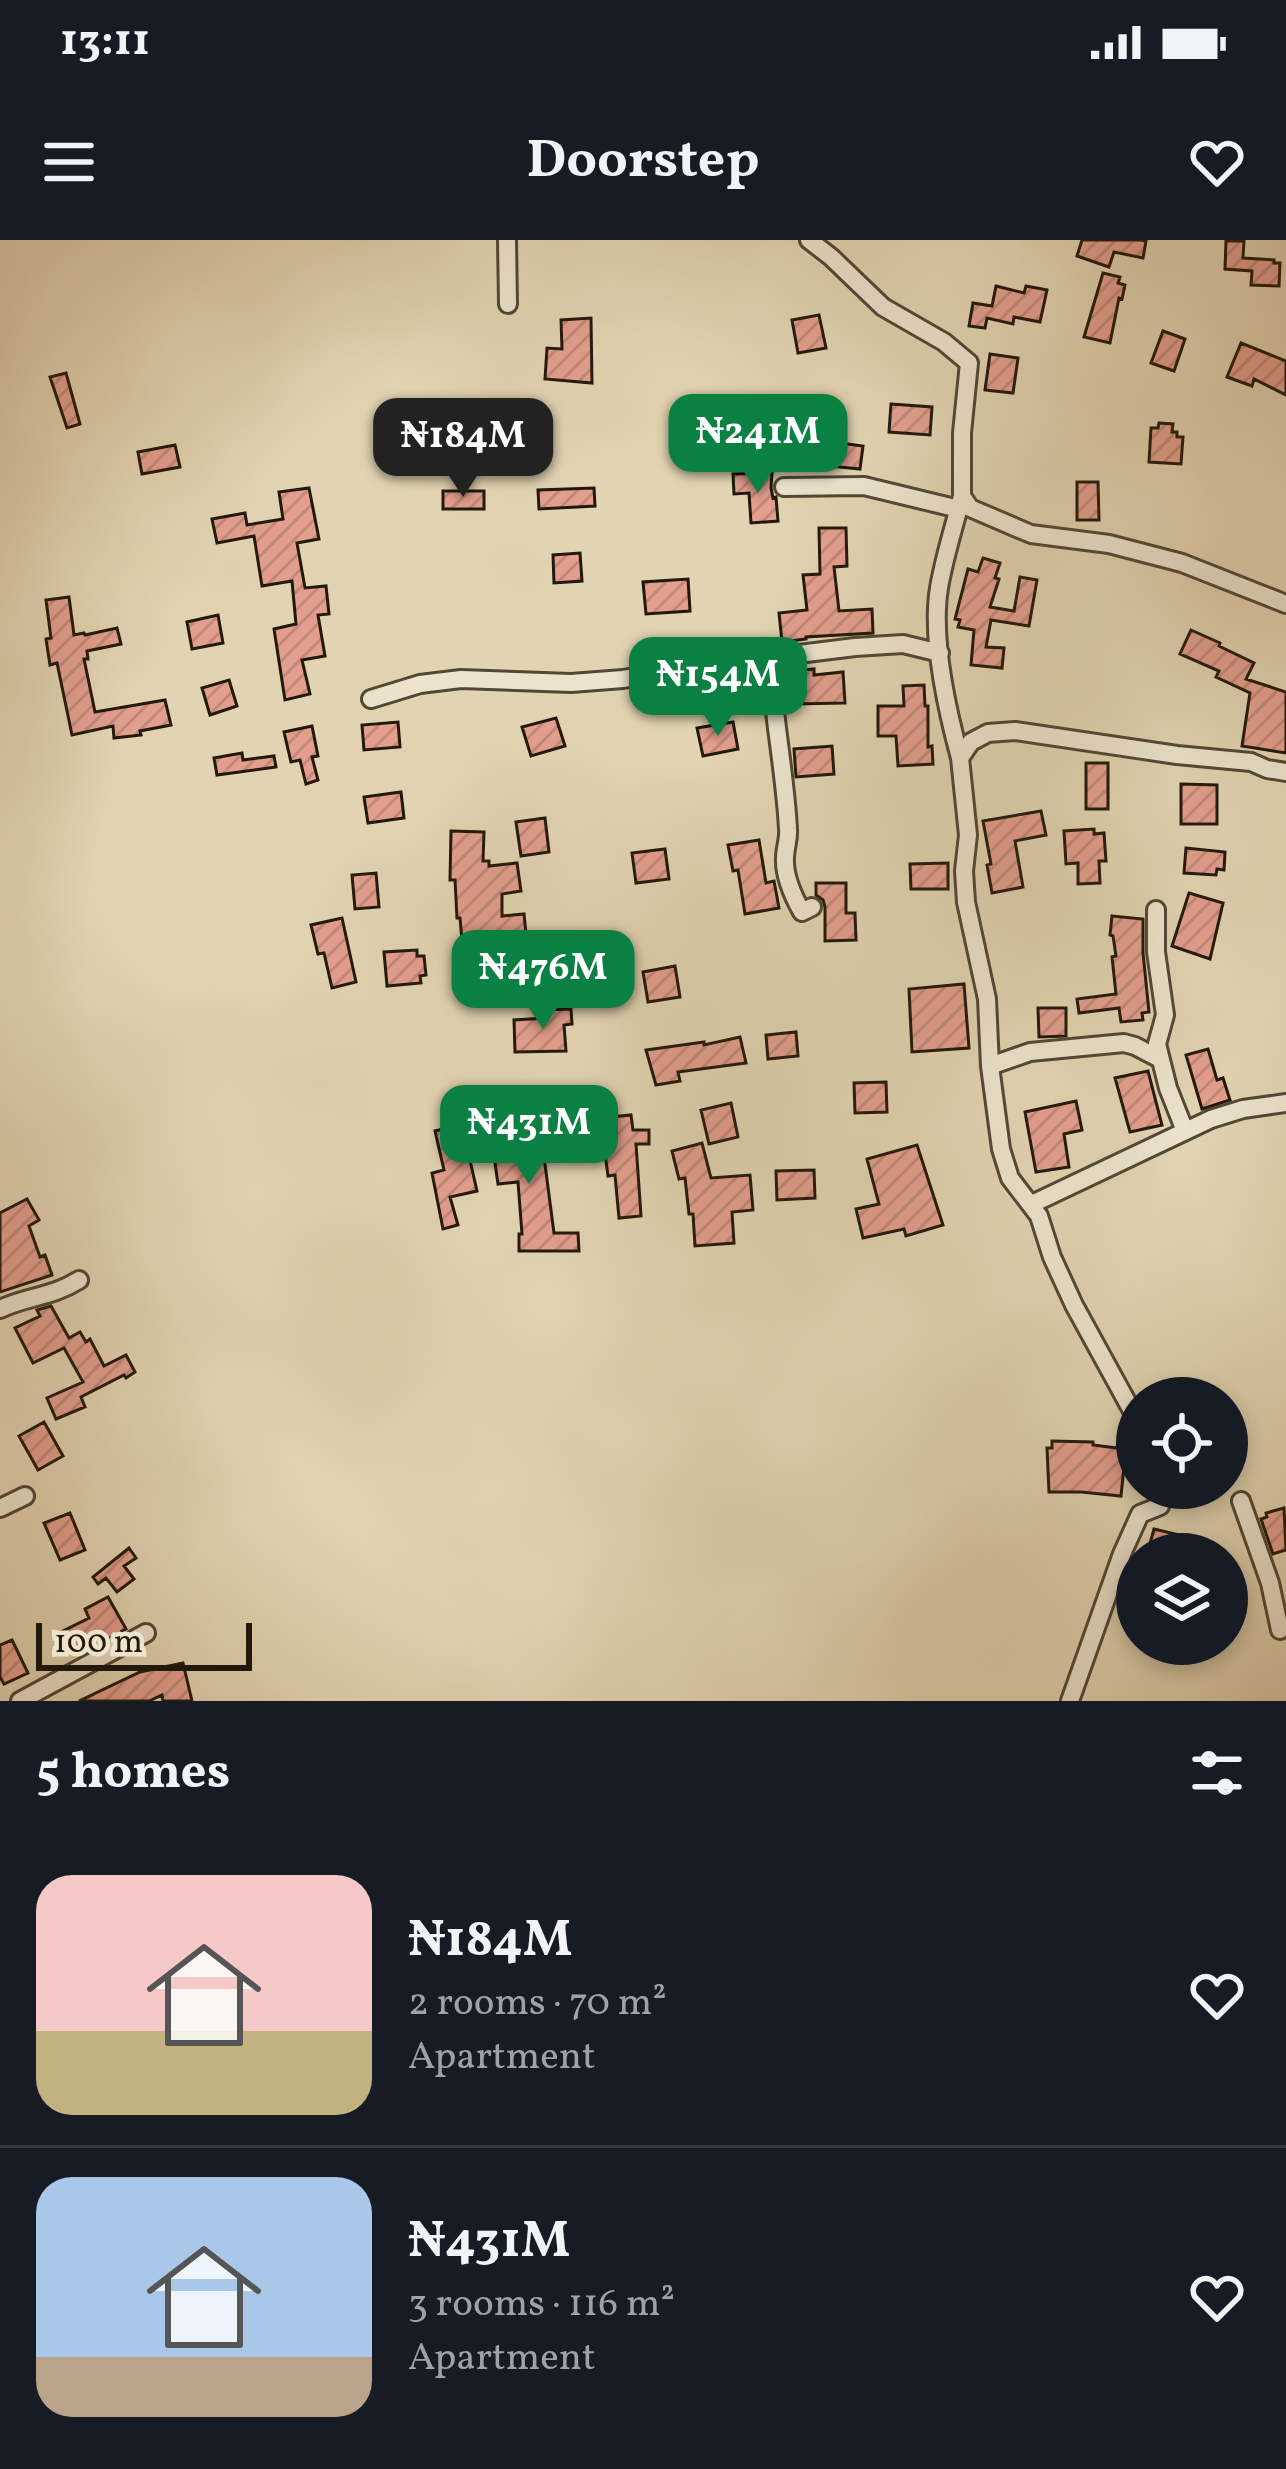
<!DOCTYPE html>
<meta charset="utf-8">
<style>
:root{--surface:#171b24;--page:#20242c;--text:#f1f3f6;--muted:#9ea1a6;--line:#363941;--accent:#0b8043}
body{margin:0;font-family:Vollkorn,serif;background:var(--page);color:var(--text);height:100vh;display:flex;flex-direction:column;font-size:45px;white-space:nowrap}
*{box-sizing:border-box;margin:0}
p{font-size:39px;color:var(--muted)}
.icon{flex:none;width:66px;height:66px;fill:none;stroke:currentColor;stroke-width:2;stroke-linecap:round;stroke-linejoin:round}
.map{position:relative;height:1461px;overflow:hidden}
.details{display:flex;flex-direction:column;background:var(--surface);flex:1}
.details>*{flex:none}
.controls{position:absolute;left:1116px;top:1137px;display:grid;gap:24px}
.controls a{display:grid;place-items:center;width:132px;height:132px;border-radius:50%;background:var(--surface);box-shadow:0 6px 18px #0003;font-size:60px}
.scale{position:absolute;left:36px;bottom:30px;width:216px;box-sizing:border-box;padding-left:12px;border:6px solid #22180b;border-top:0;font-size:33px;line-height:42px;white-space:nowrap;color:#22180b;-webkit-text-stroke:9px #ece3cd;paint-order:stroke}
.price{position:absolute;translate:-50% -102px;padding:0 27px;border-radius:24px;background:var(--accent);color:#fff;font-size:39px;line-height:78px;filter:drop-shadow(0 3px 6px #0008)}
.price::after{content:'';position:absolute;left:50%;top:72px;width:36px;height:27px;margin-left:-18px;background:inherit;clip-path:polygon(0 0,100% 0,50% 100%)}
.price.current{background:#222;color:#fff}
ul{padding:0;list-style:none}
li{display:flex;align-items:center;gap:36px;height:300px;padding:0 36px}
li+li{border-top:3px solid var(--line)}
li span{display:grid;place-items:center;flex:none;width:336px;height:240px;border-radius:36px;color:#555}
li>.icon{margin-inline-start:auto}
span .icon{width:144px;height:144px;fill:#fffc;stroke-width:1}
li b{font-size:51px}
h2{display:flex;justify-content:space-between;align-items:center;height:144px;padding:0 36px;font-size:51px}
.status{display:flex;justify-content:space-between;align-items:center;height:84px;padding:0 60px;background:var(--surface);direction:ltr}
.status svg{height:33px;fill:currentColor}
header{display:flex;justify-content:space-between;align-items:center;height:156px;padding:0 36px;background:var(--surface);font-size:54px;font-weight:700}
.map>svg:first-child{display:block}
.building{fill:url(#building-hatch);stroke:#22180b;stroke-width:3}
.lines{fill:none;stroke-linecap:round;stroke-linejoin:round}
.minor-casing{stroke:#524735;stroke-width:22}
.minor{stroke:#ece3cd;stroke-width:16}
</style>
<div class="status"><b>13:11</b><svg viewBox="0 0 49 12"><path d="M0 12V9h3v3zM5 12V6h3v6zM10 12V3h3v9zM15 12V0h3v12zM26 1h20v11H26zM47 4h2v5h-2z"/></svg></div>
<header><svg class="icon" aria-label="menu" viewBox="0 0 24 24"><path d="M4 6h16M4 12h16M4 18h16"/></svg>Doorstep<svg class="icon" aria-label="heart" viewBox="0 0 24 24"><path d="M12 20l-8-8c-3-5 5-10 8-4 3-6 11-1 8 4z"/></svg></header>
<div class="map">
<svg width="1286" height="1461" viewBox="0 0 1286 1461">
<defs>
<pattern id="building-hatch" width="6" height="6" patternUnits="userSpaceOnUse" patternTransform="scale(3)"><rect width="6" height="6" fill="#e39f8e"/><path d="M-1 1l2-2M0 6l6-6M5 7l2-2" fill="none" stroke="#c28879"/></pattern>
</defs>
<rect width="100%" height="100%" fill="#e2d4b2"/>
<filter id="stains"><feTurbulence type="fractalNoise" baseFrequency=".00167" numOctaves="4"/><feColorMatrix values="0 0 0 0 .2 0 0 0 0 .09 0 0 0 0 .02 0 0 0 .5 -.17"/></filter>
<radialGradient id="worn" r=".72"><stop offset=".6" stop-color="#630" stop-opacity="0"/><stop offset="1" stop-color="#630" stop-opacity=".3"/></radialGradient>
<path class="building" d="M1082,0H1140L1146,1L1143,18L1114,12L1109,27L1077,16Z
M1226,1H1244L1243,18L1274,20V23H1280L1279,46L1251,45L1252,31L1225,29Z
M1103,33L1120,37L1118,43L1125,45L1122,59L1119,58L1110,103L1084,97Z
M996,46L1024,53L1026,46L1047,50L1040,82L1014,77L1013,84L987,78L985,88L969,86L973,63L992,66Z
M819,75L826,108L798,113L792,80Z
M591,78L592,143L545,139L547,108L562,109L561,80Z
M1163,91L1185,99L1174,131L1151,123Z
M1241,103L1286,121V155L1254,139L1252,146L1227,137Z
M990,114L1018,118L1013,153L985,150Z
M66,133L80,184L67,188L50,137Z
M891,164L932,167L930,195L889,192Z
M1159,183L1173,184L1172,192H1177V197H1183L1181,224L1149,222L1151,188H1158Z
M832,202L863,206L860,229L829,226Z
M175,205L180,227L142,234L138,212Z
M772,233L771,248L773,258L776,257L778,281L751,283L749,253L734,254L733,234Z
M1077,242H1098L1099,280H1077Z
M309,248L319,299L297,303L305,348L326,346L329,374L318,375L325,416L302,420L310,454L285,460L274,389L296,384L292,341L262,346L254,296L217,303L212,279L245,273L247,285L283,279L279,252Z
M594,248L595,266L539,269L538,250Z
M443,251H484V269H443Z
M819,288H846L847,326L834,327L839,371L872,369L873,393L806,397V399L782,402L779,373L807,370L803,335L820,334Z
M580,313L582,341L554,343L553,315Z
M983,318L1000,323L995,338L999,339L990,367L1014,371L1020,337L1037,340L1029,386L991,380L986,407L1004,408L1002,428L971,425L974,390L958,387L960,380L955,379L968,329L978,332Z
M688,339L690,371L646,374L643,342Z
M69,357L74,395L84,393L85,395L117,388L121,404L87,411L88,419H84L95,472L165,460L171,485L140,491L141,495L114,498L113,486L72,495L57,423L50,425L46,399L51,398L46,360Z
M218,375L223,403L192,409L187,382Z
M1191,390L1220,403L1219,406L1254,423L1246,439L1286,452V513L1242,506L1250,453L1216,437L1219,431L1180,414Z
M814,429V435L843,432L845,463L792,464L790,431Z
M229,440L237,466L210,475L202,448Z
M924,445L925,466H928V507L932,506L933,524L898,526L896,496H878V466H904L903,446Z
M556,478L565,506L531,516L522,487Z
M398,482L400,507L364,510L362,485Z
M733,482L738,509L703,516L697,488Z
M312,486L318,516L312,517L318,540L306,544L300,520L291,522L284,492Z
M832,506L834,534L796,537L794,509Z
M242,513L243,520L274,516L276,527L217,535L214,518Z
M1086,523H1108V569H1086Z
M1181,544L1217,545V584H1181Z
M401,552L404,578L368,583L364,557Z
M1041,571L1046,595L1015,601L1023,647L992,653L987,625L991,624L983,581Z
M545,578L549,612L521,616L516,582Z
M1094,589V594L1104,593L1106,621H1099L1100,643L1078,644V623L1066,624L1064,591Z
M451,591L484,592L483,621H489V626L517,623L521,651L502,654V676L524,674L526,694L462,700L460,678H457L455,640H450Z
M759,600L766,643L774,641L779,668L745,674L738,630L733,631L728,605Z
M1186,608L1225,612L1224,630L1217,629L1216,635L1184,633Z
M665,609L669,639L636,643L632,613Z
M948,623V649H911L910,624Z
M376,633L379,667L355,669L352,635Z
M816,643H846V673H855L856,700L825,701V667L823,660L816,655Z
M1189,653L1223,663L1210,719L1172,706Z
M1112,676L1143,679V713L1149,772L1142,773L1143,780L1121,782L1119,768L1079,773L1077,759L1116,754L1112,717L1116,716L1113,696L1110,695Z
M342,678L356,742L332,748L324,713L318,714L311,685Z
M615,709L616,725L602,726L603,759L571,760L568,712Z
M417,710V716H424L426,735L420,736L421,743L387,746L384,712Z
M675,726L680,757L648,762L643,732Z
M964,744L969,808L912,812L909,749Z
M1038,768H1066V796L1039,797Z
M571,769L572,784L564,785L566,811L515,812L514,780L545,778V770Z
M796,792L798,816L768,819L766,795Z
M740,797L746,823L678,832L680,841L656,845L646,810L704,802V805Z
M1208,809L1217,840L1223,838L1230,860L1202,869L1186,815Z
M1148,831L1162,885L1130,892L1115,838Z
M886,842L887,872L855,873L854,843Z
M1076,861L1082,890L1064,894L1069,927L1036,932L1025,872Z
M731,863L738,897L709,904L701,870Z
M631,875L633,890H649V904H636L641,976L619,978L615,935L608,936L604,906L593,907L590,879Z
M528,876L534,911L543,909L554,993H578L579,1011H519V994H522L518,942L498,944L494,916L499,915L494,882Z
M462,885L477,951L450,957L458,985L443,989L432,933L444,930L435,891Z
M702,903L711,938L750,935L753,970L732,972L734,1003L695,1006L693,974H689L685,938L679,939L672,911Z
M917,905L943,985L906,996L904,989L863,998L856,969L879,964L867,919Z
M814,930L815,958L777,960L776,931Z
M27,959L39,980L29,986L40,1017L45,1015L52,1035L0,1052V973Z
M51,1066L69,1098L80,1092L86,1102L90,1099L104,1126L126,1115L135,1132L126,1138L124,1135L81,1157L85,1167L56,1179L47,1158L83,1142L64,1108L33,1123L15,1088L40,1076L37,1070Z
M44,1182L63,1216L38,1230L19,1196Z
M1052,1201L1093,1202V1205L1117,1208L1118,1202L1137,1203V1218L1125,1217L1121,1256L1081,1252H1049L1047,1208H1052Z
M1284,1268L1286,1310L1273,1314L1261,1279L1267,1277L1266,1273Z
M70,1273L85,1310L60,1320L44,1283Z
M1154,1289L1205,1301L1202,1314H1147Z
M129,1308L136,1318L124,1326L134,1339L117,1352L106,1338L98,1344L93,1337Z
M108,1357L126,1389L102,1402L99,1395L64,1412L55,1395L89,1378L85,1369Z
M12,1400L28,1433L4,1444L0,1437V1405Z
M183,1423L192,1461H163L162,1455L149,1461H79L140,1432Z"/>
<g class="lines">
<g class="minor-casing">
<path id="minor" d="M507,0L508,64
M809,0L831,17L883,67L944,102L969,123L962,193V256L970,268L1031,294L1109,304L1182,323L1286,364
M784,247L864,246L959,269
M770,418C773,475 785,532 788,589C789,599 785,608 785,618C784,636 793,656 802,672L812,667
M371,459L420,444L461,439L571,443L623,439L702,426L855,407L903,404L940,413
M960,518C947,470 931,397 939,348C944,318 954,287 962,256
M1156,670V712L1165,775L1157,804L1168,848L1185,891
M990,826L1030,812L1124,803L1135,806L1160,819
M1032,964L1211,879L1243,869L1286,863
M0,1069C28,1056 52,1057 79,1040
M1137,1180L1074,1065L1052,1017L1039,976L1010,938L1001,909L990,826L987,759L966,662L964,631L968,595L960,518L971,502L988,493L1015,491L1177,515L1251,522L1267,529L1286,532
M1241,1261L1270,1343L1280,1390
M0,1268L25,1256
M20,1461L146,1393
M1070,1461L1122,1314L1140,1274L1160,1266L1156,1248"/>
</g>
<use href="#minor" class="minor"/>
</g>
<rect width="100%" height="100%" filter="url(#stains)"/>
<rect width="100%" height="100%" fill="url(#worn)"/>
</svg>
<div class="controls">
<a><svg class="icon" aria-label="locate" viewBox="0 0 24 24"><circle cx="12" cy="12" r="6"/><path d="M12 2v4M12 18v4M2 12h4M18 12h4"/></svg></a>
<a><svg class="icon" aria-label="layers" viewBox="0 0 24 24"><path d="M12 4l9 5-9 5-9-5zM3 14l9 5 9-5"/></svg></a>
</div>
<div class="scale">100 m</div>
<b class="price" style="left:758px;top:256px">₦241M</b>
<b class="price current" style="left:463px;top:260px">₦184M</b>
<b class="price" style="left:718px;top:499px">₦154M</b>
<b class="price" style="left:543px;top:792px">₦476M</b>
<b class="price" style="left:529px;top:947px">₦431M</b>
</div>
<section class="details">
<h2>5 homes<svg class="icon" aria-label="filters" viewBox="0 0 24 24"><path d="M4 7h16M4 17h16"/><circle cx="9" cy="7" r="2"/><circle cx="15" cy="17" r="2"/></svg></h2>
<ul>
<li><span style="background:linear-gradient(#f6c9c9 65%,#c2b280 0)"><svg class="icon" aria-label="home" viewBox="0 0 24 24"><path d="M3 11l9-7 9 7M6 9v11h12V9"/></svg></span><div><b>₦184M</b><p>2 rooms · 70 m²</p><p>Apartment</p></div><svg class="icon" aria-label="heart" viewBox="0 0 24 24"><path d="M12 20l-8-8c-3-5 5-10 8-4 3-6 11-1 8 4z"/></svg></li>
<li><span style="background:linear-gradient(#a9c7e8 75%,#b9a48a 0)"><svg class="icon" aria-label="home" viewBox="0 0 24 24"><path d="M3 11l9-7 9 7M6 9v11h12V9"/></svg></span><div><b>₦431M</b><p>3 rooms · 116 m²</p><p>Apartment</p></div><svg class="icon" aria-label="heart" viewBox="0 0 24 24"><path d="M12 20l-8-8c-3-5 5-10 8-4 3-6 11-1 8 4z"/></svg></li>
</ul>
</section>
